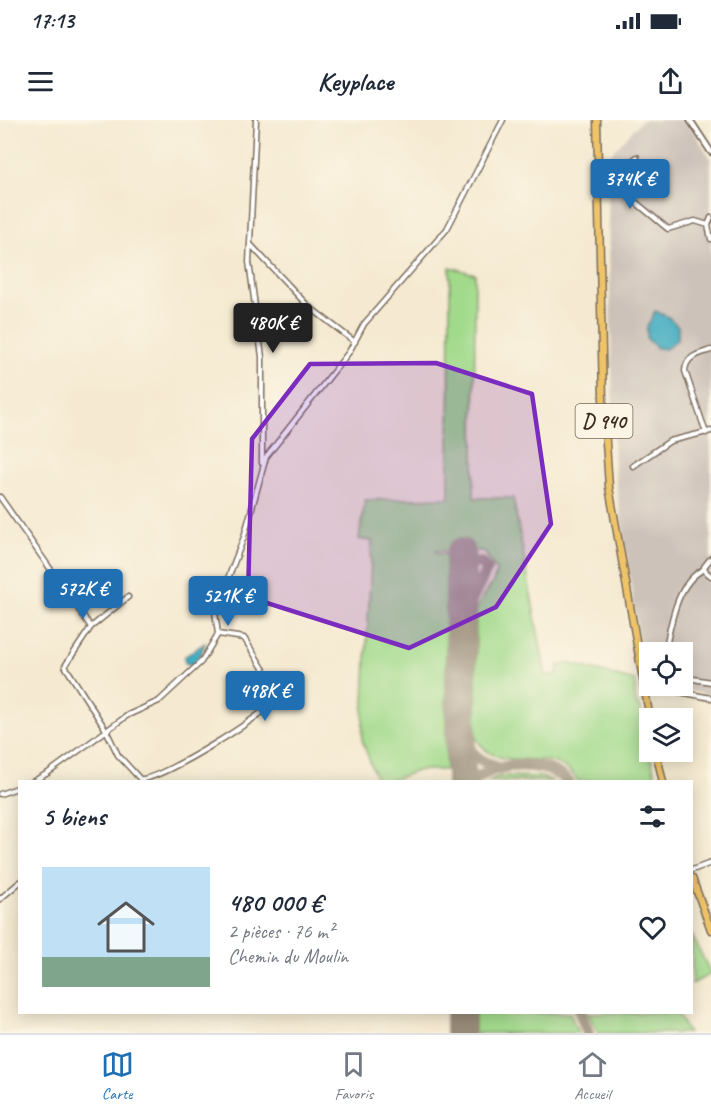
<!DOCTYPE html>
<html lang="fr">
<meta charset="utf-8">
<style>
:root{--surface:#fff;--page:#f2f2f3;--text:#1f2937;--muted:#747a83;--line:#e0e1e3;--accent:#1f6fb2}
body{margin:0;font-family:Caveat,sans-serif;background:var(--page);color:var(--text);height:100vh;display:flex;flex-direction:column;font-size:22px;white-space:nowrap}
*{box-sizing:border-box;margin:0}
p{font-size:20px;color:var(--muted)}
.icon{flex:none;width:33px;height:33px;fill:none;stroke:currentColor;stroke-width:2;stroke-linecap:round;stroke-linejoin:round}
.map{position:relative;flex:1;overflow:hidden}
.sheet{position:absolute;left:18px;top:660px;width:675px;height:234px;display:flex;flex-direction:column;background:var(--surface);border-radius:0px;box-shadow:0 3px 15px #0003}
.sheet>*{flex:none}
.buttons{position:absolute;left:639px;top:522px;display:grid;gap:12px}
.buttons a{display:grid;place-items:center;width:54px;height:54px;border-radius:0px;background:var(--surface);box-shadow:0 3px 15px #0003;font-size:30px}
.price{position:absolute;translate:-50% -51px;padding:0 14px;border-radius:6px;background:var(--accent);color:#fff;font-size:20px;line-height:39px;filter:drop-shadow(0 2px 3px #0008)}
.price::after{content:'';position:absolute;left:50%;top:36px;width:18px;height:14px;margin-left:-9px;background:inherit;clip-path:polygon(0 0,100% 0,50% 100%)}
.price.current{background:#222;color:#fff}
ul{padding:0;list-style:none}
li{display:flex;align-items:center;gap:18px;height:150px;padding:0 24px}
li span{display:grid;place-items:center;flex:none;width:168px;height:120px;border-radius:0px;color:#555}
li>.icon{margin-inline-start:auto}
span .icon{width:72px;height:72px;fill:#fffc;stroke-width:1}
li b{font-size:26px}
h2{display:flex;justify-content:space-between;align-items:center;height:72px;padding:0 24px;font-size:26px}
.status{display:flex;justify-content:space-between;align-items:center;height:42px;padding:0 30px;background:var(--surface);direction:ltr}
.status svg{height:16px;fill:currentColor}
header{display:flex;justify-content:space-between;align-items:center;height:78px;padding:0 24px;background:var(--surface);font-size:27px;font-weight:700}
.menu{display:flex;justify-content:space-around;align-items:center;height:84px;border-top:2px solid var(--line);background:var(--surface);font-size:16px;color:var(--muted)}
.menu a{display:grid;justify-items:center;gap:3px}
.menu .current{color:var(--accent)}
.map>svg:first-child{display:block}
.industrial{fill:#cdc2b9}
.green{fill:#a2da8c;stroke:#6e8255;stroke-width:1.5}
.water{fill:#42acc1;stroke:#3e6b70;stroke-width:1.5}
.lines{fill:none;stroke-linecap:round;stroke-linejoin:round}
.taxiway{stroke:#988a78;stroke-width:12}
.runway{stroke:#988a78;stroke-width:30}
.minor-casing{stroke:#7c6d5d;stroke-width:7}
.tertiary-casing{stroke:#7c6d5d;stroke-width:8}
.primary-casing{stroke:#7c6d5d;stroke-width:9}
.minor{stroke:#fff;stroke-width:4}
.tertiary{stroke:#fff;stroke-width:4.5}
.primary{stroke:#efc469;stroke-width:6}
.marked{fill:#7b2cbf;fill-opacity:0.2;stroke:#7b2cbf;stroke-width:4.5;stroke-linejoin:round}
.labels{text-anchor:middle;stroke-width:6;stroke-linejoin:round;paint-order:stroke}
.shield{fill:#fcf5e5;stroke:#75675a;stroke-width:1.5}
.shield-label{font-size:20px;font-weight:bold;fill:#3b2a1e}
</style>
<div class="status"><b>17:13</b><svg viewBox="0 0 49 12"><path d="M0 12V9h3v3zM5 12V6h3v6zM10 12V3h3v9zM15 12V0h3v12zM26 1h20v11H26zM47 4h2v5h-2z"/></svg></div>
<header><svg class="icon" aria-label="menu" viewBox="0 0 24 24"><path d="M4 6h16M4 12h16M4 18h16"/></svg>Keyplace<svg class="icon" aria-label="share" viewBox="0 0 24 24"><path d="M12 15V3M7 8l5-5 5 5M5 13v7h14v-7"/></svg></header>
<div class="map">
<svg width="711" height="913" viewBox="0 0 711 913">
<rect width="100%" height="100%" fill="#fcf5e5"/>
<filter id="ink" filterUnits="userSpaceOnUse"><feTurbulence type="fractalNoise" baseFrequency=".0167" numOctaves="2"/><feDisplacementMap in="SourceGraphic" scale="12" xChannelSelector="R" yChannelSelector="G"/><feConvolveMatrix kernelMatrix="1 2 1 2 8 2 1 2 1" color-interpolation-filters="sRGB"/></filter>
<filter id="wash" filterUnits="userSpaceOnUse"><feTurbulence type="fractalNoise" baseFrequency=".008" numOctaves="4" result="noise"/><feDisplacementMap in="SourceGraphic" scale="24" xChannelSelector="R" yChannelSelector="G"/><feGaussianBlur stdDeviation="1.35" result="paint"/><feColorMatrix in="noise" values="0 0 0 0 0 0 0 0 0 0 0 0 0 0 0 0 0 1.4 0 .05"/><feComposite in="paint" operator="in"/></filter>
<g filter="url(#wash)">
<rect width="100%" height="100%" fill="#f5ead1"/>
<path class="industrial" d="M642,0H687L711,39V575L661,566H682V532H650L649,563L645,562L614,349L607,38Z"/>
<path class="green" d="M450,147L475,154L474,378H513L546,556L558,553V546L569,543L635,561V579L641,592L656,661H578C550,618 501,661 476,618V492C479,475 496,467 496,450L484,431H436V434H446V650H420L389,661H377L362,620L372,421L359,419L365,380L449,378Z
M501,656L541,657L553,661H488Z
M692,815L711,854L692,864Z
M475,893H570L578,913H475Z
M588,893H677L688,913H598Z"/>
<path class="water" d="M655,191L668,197L678,206V218L666,229L657,228L647,219V207Z
M205,523L201,535L192,545L185,543L184,537Z"/>
<g class="lines">
<path class="taxiway" d="M461,501L487,449L482,443L467,442L461,448
M461,610C466,631 479,642 499,647
M473,662C493,641 548,639 568,662
M580,892L588,913"/>
<path class="runway" d="M461,662V433
M460,913V892"/>
</g>
</g>
<g filter="url(#ink)">
<g class="lines">
<g class="minor-casing">
<path id="minor" d="M256,0L249,142L262,237V343
M637,37L613,56L615,65L668,109L695,101L708,105
M711,98L708,105L711,119
M250,124L307,185L355,222
M706,313L685,251C686,236 699,234 711,230
M633,346L670,321L711,311
M0,377L91,507
M711,438L704,447L706,452L711,456
M128,477L91,507L65,546L106,610L118,635L140,659C157,662 268,594 277,578L271,561L244,518L218,514
M665,532C671,504 676,463 704,449
M682,557L711,562
M682,563L684,557
M643,565L711,578
M32,662L48,653L128,595L159,581L201,542L218,514L215,492L244,417L266,337L349,232L364,204L447,109L503,0
M0,674L20,667
M692,750L711,743
M0,779L20,762"/>
</g>
<g class="tertiary-casing">
<path id="tertiary" d="M690,0L711,32"/>
</g>
<g class="primary-casing">
<path id="primary" d="M597,0L603,279L609,367L650,599
M656,632L663,662
M692,758L711,810"/>
</g>
<use href="#minor" class="minor"/>
<use href="#tertiary" class="tertiary"/>
<use href="#primary" class="primary"/>
</g>
</g>
<path class="marked" d="M436,243L532,274L551,404L496,487L409,528L248,477L252,319L310,244Z"/>
<g class="labels">
<rect class="shield" x="575.5" y="284" width="57" height="34" rx="4.5"/>
<g class="shield-label">
<text x="604" y="308">D 940</text>
</g>
</g>
</svg>
<div class="buttons">
<a><svg class="icon" aria-label="locate" viewBox="0 0 24 24"><circle cx="12" cy="12" r="6"/><path d="M12 2v4M12 18v4M2 12h4M18 12h4"/></svg></a>
<a><svg class="icon" aria-label="layers" viewBox="0 0 24 24"><path d="M12 4l9 5-9 5-9-5zM3 14l9 5 9-5"/></svg></a>
</div>
<b class="price" style="left:630px;top:90px">374K €</b>
<b class="price current" style="left:273px;top:234px">480K €</b>
<b class="price" style="left:83px;top:500px">572K €</b>
<b class="price" style="left:228px;top:507px">521K €</b>
<b class="price" style="left:265px;top:602px">498K €</b>
<section class="sheet">
<h2>5 biens<svg class="icon" aria-label="filters" viewBox="0 0 24 24"><path d="M4 7h16M4 17h16"/><circle cx="9" cy="7" r="2"/><circle cx="15" cy="17" r="2"/></svg></h2>
<ul>
<li><span style="background:linear-gradient(#bfe0f5 75%,#7fa58c 0)"><svg class="icon" aria-label="home" viewBox="0 0 24 24"><path d="M3 11l9-7 9 7M6 9v11h12V9"/></svg></span><div><b>480 000 €</b><p>2 pièces · 76 m²</p><p>Chemin du Moulin</p></div><svg class="icon" aria-label="heart" viewBox="0 0 24 24"><path d="M12 20l-8-8c-3-5 5-10 8-4 3-6 11-1 8 4z"/></svg></li>
</ul>
</section>
</div>
<nav class="menu">
<a class="current"><svg class="icon" aria-label="map" viewBox="0 0 24 24"><path d="M3 6l6-2 6 2 6-2v14l-6 2-6-2-6 2zM9 4v14M15 6v14"/></svg>Carte</a>
<a><svg class="icon" aria-label="saved" viewBox="0 0 24 24"><path d="M7 4h10v16l-5-4-5 4z"/></svg>Favoris</a>
<a><svg class="icon" aria-label="home" viewBox="0 0 24 24"><path d="M3 11l9-7 9 7M6 9v11h12V9"/></svg>Accueil</a>
</nav>
